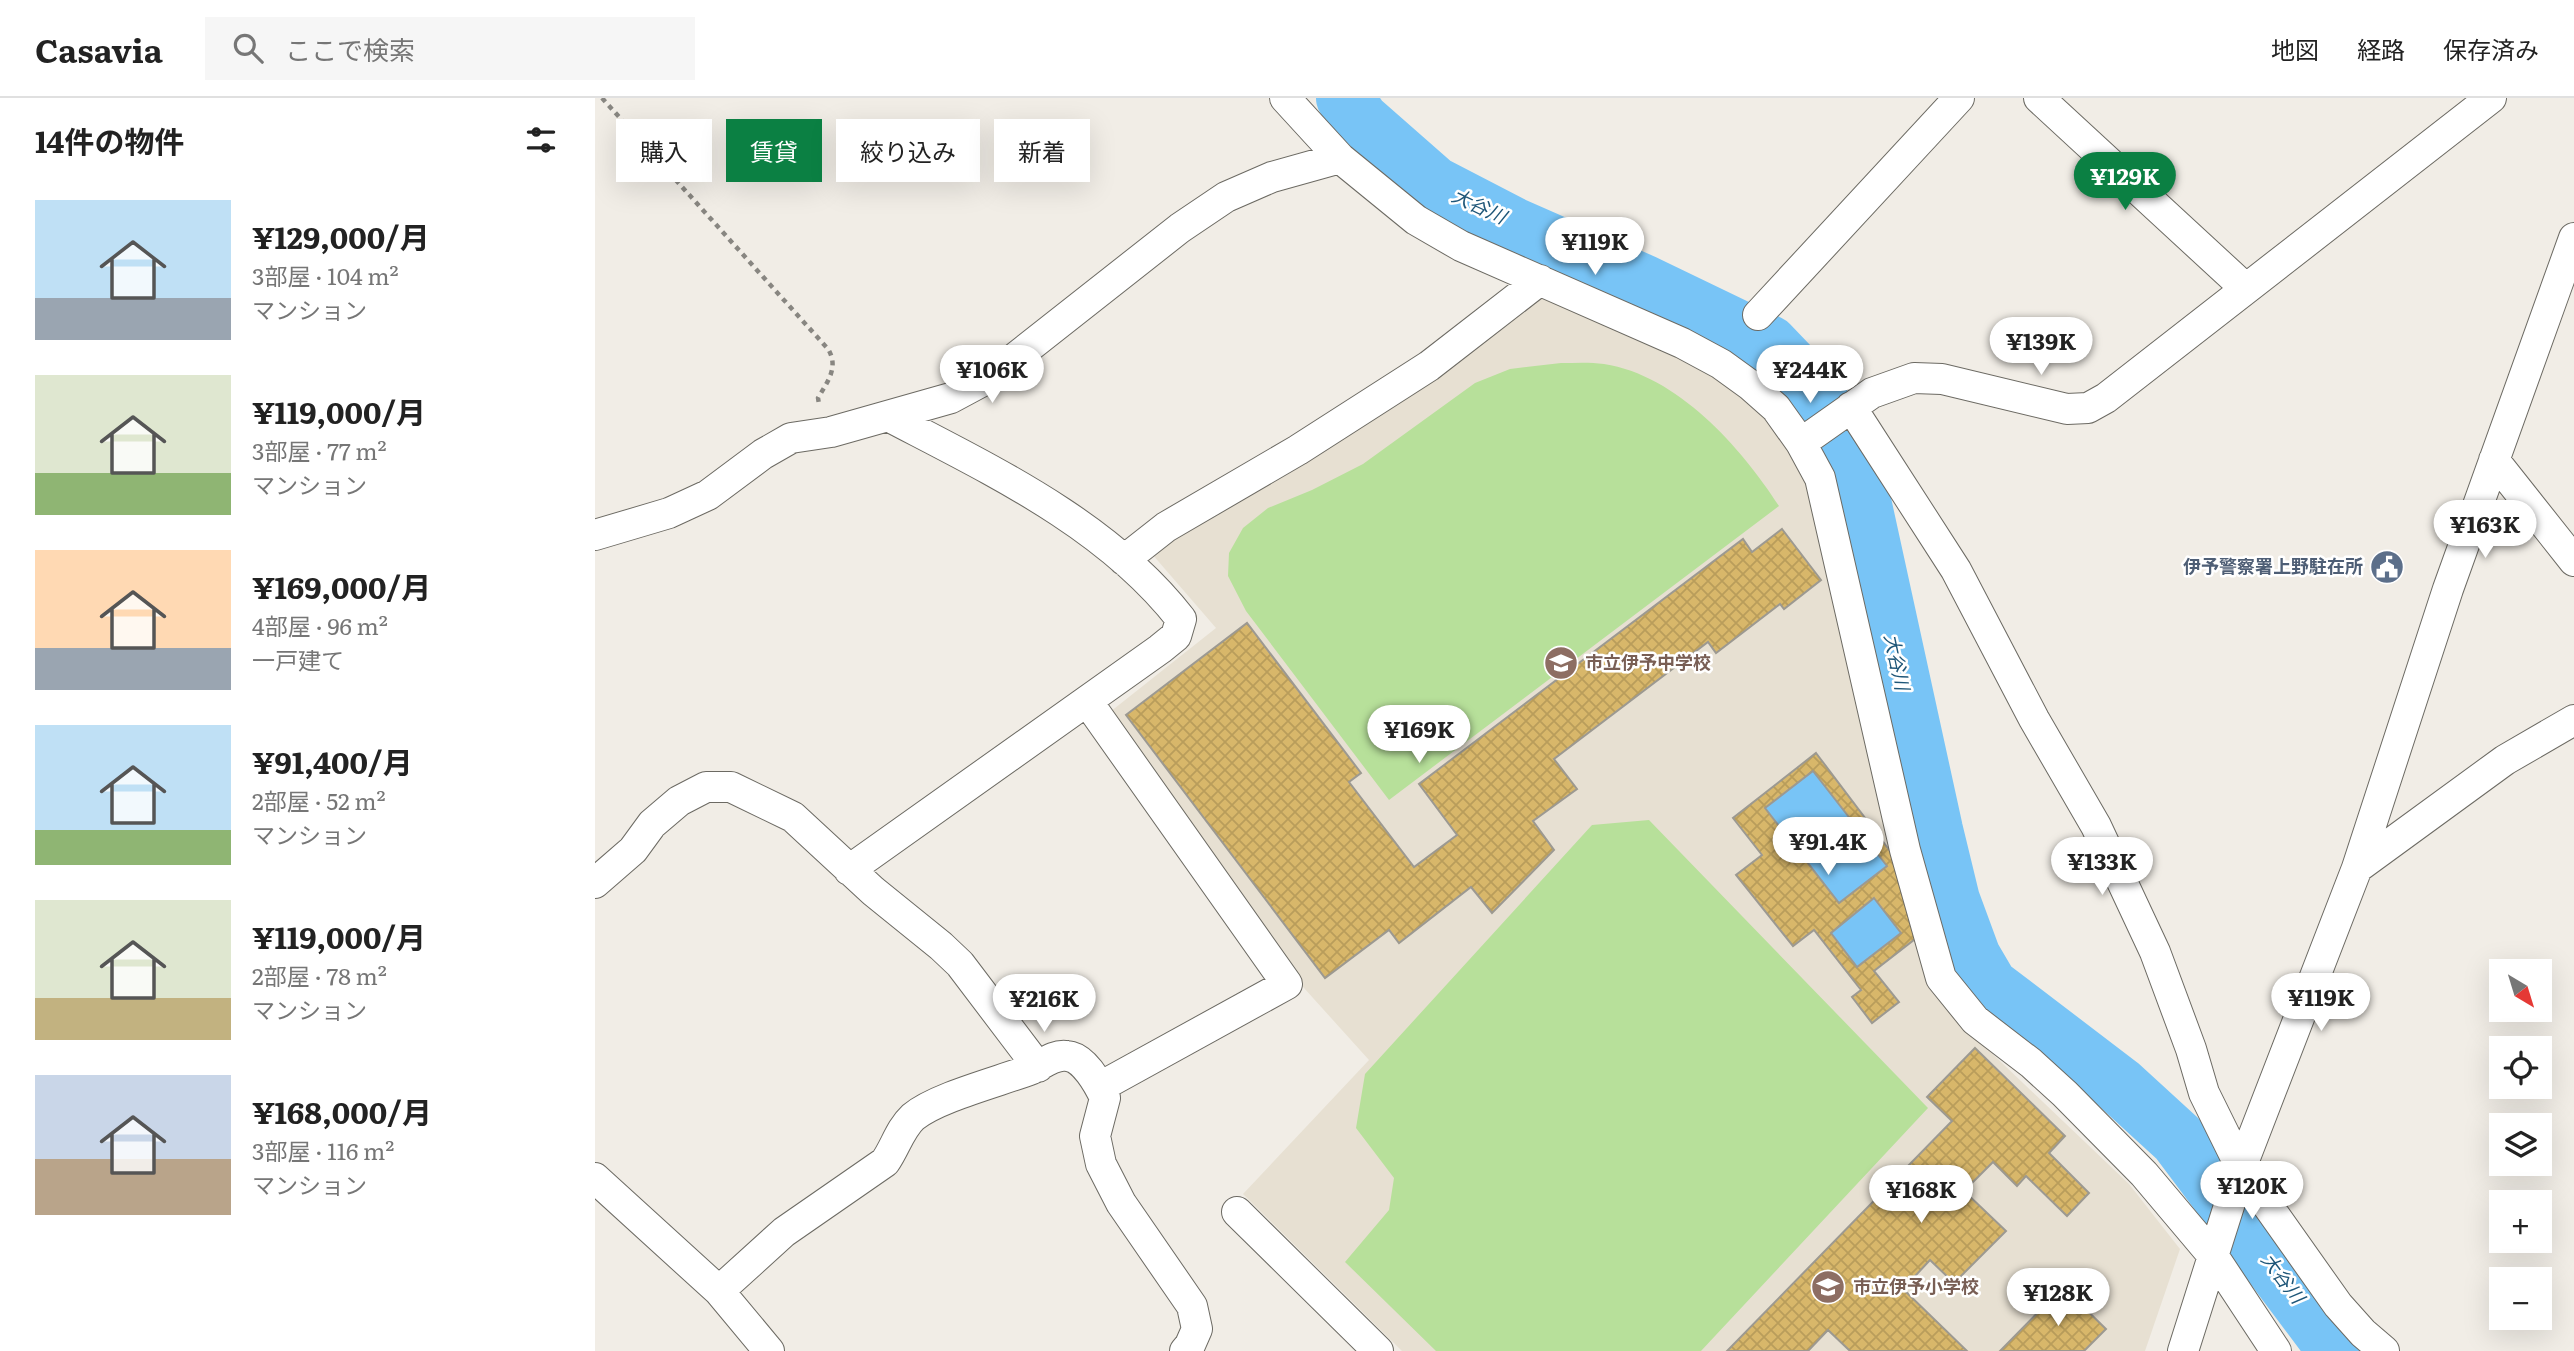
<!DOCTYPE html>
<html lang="ja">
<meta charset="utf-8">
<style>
:root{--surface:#fff;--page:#f6f6f6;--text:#222;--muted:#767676;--line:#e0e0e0;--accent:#0b8043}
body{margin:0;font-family:Literata,"Noto Sans JP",serif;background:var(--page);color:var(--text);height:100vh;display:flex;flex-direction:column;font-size:26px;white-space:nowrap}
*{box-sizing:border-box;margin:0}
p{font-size:23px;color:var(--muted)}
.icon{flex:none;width:38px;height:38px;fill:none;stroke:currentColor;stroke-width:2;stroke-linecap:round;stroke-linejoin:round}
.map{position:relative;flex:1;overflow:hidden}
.drawer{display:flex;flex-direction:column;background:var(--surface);width:595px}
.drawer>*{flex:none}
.banner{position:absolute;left:21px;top:21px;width:665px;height:63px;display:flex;gap:14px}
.needle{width:46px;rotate:142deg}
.buttons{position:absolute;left:1894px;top:861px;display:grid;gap:14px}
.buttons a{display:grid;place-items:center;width:63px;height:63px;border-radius:0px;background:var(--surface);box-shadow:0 7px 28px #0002;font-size:35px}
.price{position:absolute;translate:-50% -60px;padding:0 16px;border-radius:24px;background:#fff;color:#222;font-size:23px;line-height:46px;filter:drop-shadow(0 2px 4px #0008)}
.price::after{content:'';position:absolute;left:50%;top:42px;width:21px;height:16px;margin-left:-10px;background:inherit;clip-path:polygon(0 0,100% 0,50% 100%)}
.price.current{background:var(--accent);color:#fff}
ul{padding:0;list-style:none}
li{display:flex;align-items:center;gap:21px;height:175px;padding:0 35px}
li span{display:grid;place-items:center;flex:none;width:196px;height:140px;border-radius:0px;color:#555}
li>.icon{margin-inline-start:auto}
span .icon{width:84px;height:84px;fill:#fffc;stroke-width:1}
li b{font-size:30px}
h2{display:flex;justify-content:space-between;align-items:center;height:84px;padding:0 35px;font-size:30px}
.tag{padding:0 24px;border-radius:0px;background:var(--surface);box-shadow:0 7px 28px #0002;font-size:24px;line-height:63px}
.tag.current{background:var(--accent);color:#fff}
header{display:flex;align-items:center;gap:42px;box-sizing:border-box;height:98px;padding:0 35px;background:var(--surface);border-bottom:2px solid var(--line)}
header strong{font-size:33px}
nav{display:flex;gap:38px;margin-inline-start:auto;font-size:24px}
.search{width:490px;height:63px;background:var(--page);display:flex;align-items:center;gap:18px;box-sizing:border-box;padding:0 24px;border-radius:0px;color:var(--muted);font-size:26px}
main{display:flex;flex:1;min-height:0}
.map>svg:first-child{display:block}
.built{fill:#e7e0d2}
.garden{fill:#b7e09a}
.water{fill:#78c4f6}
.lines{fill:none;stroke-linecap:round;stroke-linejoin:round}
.river{stroke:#78c4f6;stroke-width:58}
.building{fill:url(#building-cross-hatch);stroke:#9c9991;stroke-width:2;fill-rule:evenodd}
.minor-casing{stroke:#6c6a63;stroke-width:32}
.path{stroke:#888681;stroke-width:4.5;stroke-dasharray:5 5;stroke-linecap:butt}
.minor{stroke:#fff;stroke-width:30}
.labels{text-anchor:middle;stroke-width:5;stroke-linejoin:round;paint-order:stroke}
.service-label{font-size:18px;font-weight:bold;fill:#4e5e75;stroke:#fff;text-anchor:end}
.education-label{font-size:18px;font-weight:bold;fill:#785e54;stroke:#fff;text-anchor:start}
.water-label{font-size:19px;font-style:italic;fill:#1e5678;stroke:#fff}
</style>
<header>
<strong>Casavia</strong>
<div class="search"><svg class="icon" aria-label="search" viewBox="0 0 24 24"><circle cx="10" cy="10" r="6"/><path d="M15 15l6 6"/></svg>ここで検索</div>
<nav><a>地図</a><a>経路</a><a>保存済み</a></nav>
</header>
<main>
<section class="drawer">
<h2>14件の物件<svg class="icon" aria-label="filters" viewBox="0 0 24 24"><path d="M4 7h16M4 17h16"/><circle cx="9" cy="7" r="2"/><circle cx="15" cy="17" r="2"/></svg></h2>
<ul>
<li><span style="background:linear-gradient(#bfe0f5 70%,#9aa5b1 0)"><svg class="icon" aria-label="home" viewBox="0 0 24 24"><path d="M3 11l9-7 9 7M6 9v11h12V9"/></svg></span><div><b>¥129,000/月</b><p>3部屋 · 104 m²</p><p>マンション</p></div></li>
<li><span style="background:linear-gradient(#dfe7d0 70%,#8fb573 0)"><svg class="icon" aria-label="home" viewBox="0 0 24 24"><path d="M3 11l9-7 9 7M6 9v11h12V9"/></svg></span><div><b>¥119,000/月</b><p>3部屋 · 77 m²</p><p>マンション</p></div></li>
<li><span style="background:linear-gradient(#ffd9b3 70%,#9aa5b1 0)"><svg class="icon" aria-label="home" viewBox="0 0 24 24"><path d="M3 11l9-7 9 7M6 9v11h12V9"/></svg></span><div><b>¥169,000/月</b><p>4部屋 · 96 m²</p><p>一戸建て</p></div></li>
<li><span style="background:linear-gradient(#bfe0f5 75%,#8fb573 0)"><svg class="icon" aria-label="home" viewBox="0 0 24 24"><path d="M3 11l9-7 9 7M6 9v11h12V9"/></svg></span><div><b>¥91,400/月</b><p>2部屋 · 52 m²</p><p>マンション</p></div></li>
<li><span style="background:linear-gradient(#dfe7d0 70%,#c2b280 0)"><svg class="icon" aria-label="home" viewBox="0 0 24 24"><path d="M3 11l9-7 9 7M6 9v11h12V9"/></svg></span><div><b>¥119,000/月</b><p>2部屋 · 78 m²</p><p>マンション</p></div></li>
<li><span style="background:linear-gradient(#c9d6e8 60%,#b9a48a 0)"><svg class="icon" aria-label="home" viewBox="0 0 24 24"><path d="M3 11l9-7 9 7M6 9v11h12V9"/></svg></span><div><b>¥168,000/月</b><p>3部屋 · 116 m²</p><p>マンション</p></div></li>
</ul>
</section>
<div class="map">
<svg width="1979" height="1253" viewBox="0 0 1979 1253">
<defs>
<pattern id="building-cross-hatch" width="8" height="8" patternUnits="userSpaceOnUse" patternTransform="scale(1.75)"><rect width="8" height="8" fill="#d8b76a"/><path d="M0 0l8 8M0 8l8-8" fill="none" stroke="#b99d5b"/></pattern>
</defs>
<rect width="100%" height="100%" fill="#f1ede6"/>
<path class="built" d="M944,198L1096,264L1134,285L1191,340L1217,392L1272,639L1385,944L1534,1086L1585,1151L1550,1253H807L648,1096L774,962L709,890L515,614L621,530L557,456Z"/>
<path class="garden" d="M966,265C980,265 995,264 1009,266C1082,277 1146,349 1184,408L794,702L651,513L633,478L634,455L648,430L673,410L717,392L768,366L880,285L915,271Z
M1054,722L1333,1010L1106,1253H841L750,1164L794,1112L799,1080L761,1030L770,976L997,727Z"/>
<path class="water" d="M1218,673L1292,768L1244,805L1170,710Z
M1279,800L1306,835L1262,869L1236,835Z"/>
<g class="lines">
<path class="river" d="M750,0L765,22L839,87L918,128L1050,186L1174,246L1218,292L1257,357L1339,732L1356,802L1377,859L1394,888L1524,987L1583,1041L1742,1253"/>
</g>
<path class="building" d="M1187,431L1226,482L1189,511L1185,506L1121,555L1113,544L959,661L982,691L938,723L959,752L897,815L876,789L804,845L794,832L730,880L531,617L652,525L766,675L754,684L819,769L862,737L824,686L1148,441L1157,454Z
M1221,655L1298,757L1320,841L1279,873L1304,904L1277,925L1257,899L1266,892L1219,832L1198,848L1141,777L1167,757L1138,720ZM1218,673L1292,768L1244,805L1170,710ZM1279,800L1306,835L1262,869L1236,835Z
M1380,950L1470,1038L1454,1055L1494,1095L1472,1118L1431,1078L1422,1088L1398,1064L1369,1093L1411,1133L1359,1185L1335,1162L1308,1191L1372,1253H1255L1233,1232L1213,1253H1132L1357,1023L1332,999Z
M1468,1189L1511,1231L1489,1253H1405Z"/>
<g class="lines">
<g class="minor-casing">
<path id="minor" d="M690,0L745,60L821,122L866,148L1087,245L1126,266L1155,287L1181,310L1206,345L1225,380L1310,752L1346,880L1380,922L1436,965L1470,996L1549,1076L1619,1159L1681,1253
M1444,0L1650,190
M1163,217L1364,0
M1256,309L1361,472L1439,621L1501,728L1560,854L1596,951L1609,995L1646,1070L1743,1207L1768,1235L1789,1253
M1206,345L1277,295L1319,280L1347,281L1472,311L1493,310L1511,300L1896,0
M1899,362L1979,463
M0,437L74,415L113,397L168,356L196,340L236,334L356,300L397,278L585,130L631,99L677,79L745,60
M529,462L571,429L703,352L834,268L945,182
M492,603L692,886L505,989
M1762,770L1910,662L1979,622
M254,772L565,551L581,538L586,521C513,427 398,373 295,319
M0,785L38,752L57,726L84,703L111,689H136L198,719L278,793L346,848L365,866L443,969
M0,1080L124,1193L174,1253
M642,1114L783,1253
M124,1193L189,1134L290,1064C300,1050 305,1031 318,1019C342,999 406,983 437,971C448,966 459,956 472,958C489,959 504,987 510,1000L500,1038L506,1066L526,1105L597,1208L602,1231L595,1247L590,1253
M1588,1253L1646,1070L1762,770L1853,491L1979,140"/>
</g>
<path class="path" d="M7,0L233,251C244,269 233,283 223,300L224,306"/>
<use href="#minor" class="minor"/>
</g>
<defs>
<g id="civic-disc" transform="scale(1.75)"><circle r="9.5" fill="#5c6f8a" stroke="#fff"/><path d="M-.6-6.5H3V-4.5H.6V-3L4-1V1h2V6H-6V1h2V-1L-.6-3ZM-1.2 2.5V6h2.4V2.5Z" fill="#fff"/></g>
<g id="school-disc" transform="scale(1.75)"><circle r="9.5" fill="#8d6e63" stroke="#fff"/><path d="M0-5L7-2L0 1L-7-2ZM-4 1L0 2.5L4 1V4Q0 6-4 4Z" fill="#fff"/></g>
</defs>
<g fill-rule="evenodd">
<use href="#civic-disc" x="1792" y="469"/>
<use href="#school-disc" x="966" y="565"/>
<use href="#school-disc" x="1233" y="1189"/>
</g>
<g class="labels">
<g class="service-label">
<text x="1768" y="475">伊予警察署上野駐在所</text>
</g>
<g class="education-label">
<text x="990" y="571">市立伊予中学校</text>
<text x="1258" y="1195">市立伊予小学校</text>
</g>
<g class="water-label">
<text transform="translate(884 108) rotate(25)" y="7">大谷川</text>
<text transform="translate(1302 564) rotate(78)" y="7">大谷川</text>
<text transform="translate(1688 1180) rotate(53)" y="7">大谷川</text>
</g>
</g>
</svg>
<div class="buttons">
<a><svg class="needle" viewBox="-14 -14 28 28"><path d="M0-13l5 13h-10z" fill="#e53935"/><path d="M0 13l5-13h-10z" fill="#767676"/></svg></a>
<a><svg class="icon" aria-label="locate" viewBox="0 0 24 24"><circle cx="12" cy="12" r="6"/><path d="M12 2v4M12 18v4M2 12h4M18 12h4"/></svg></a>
<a><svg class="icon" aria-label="layers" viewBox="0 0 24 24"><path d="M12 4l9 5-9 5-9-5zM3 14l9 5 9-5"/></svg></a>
<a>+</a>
<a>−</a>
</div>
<b class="price current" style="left:1530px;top:114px">¥129K</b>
<b class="price" style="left:1000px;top:179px">¥119K</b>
<b class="price" style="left:1446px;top:279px">¥139K</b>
<b class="price" style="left:397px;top:307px">¥106K</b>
<b class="price" style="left:1215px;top:307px">¥244K</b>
<b class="price" style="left:1890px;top:462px">¥163K</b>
<b class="price" style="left:824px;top:667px">¥169K</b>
<b class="price" style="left:1233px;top:779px">¥91.4K</b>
<b class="price" style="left:1507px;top:799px">¥133K</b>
<b class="price" style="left:1726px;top:935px">¥119K</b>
<b class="price" style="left:449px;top:936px">¥216K</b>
<b class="price" style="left:1657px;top:1123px">¥120K</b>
<b class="price" style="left:1326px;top:1127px">¥168K</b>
<b class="price" style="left:1463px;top:1230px">¥128K</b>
<div class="banner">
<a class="tag">購入</a>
<a class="tag current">賃貸</a>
<a class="tag">絞り込み</a>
<a class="tag">新着</a>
</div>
</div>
</main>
